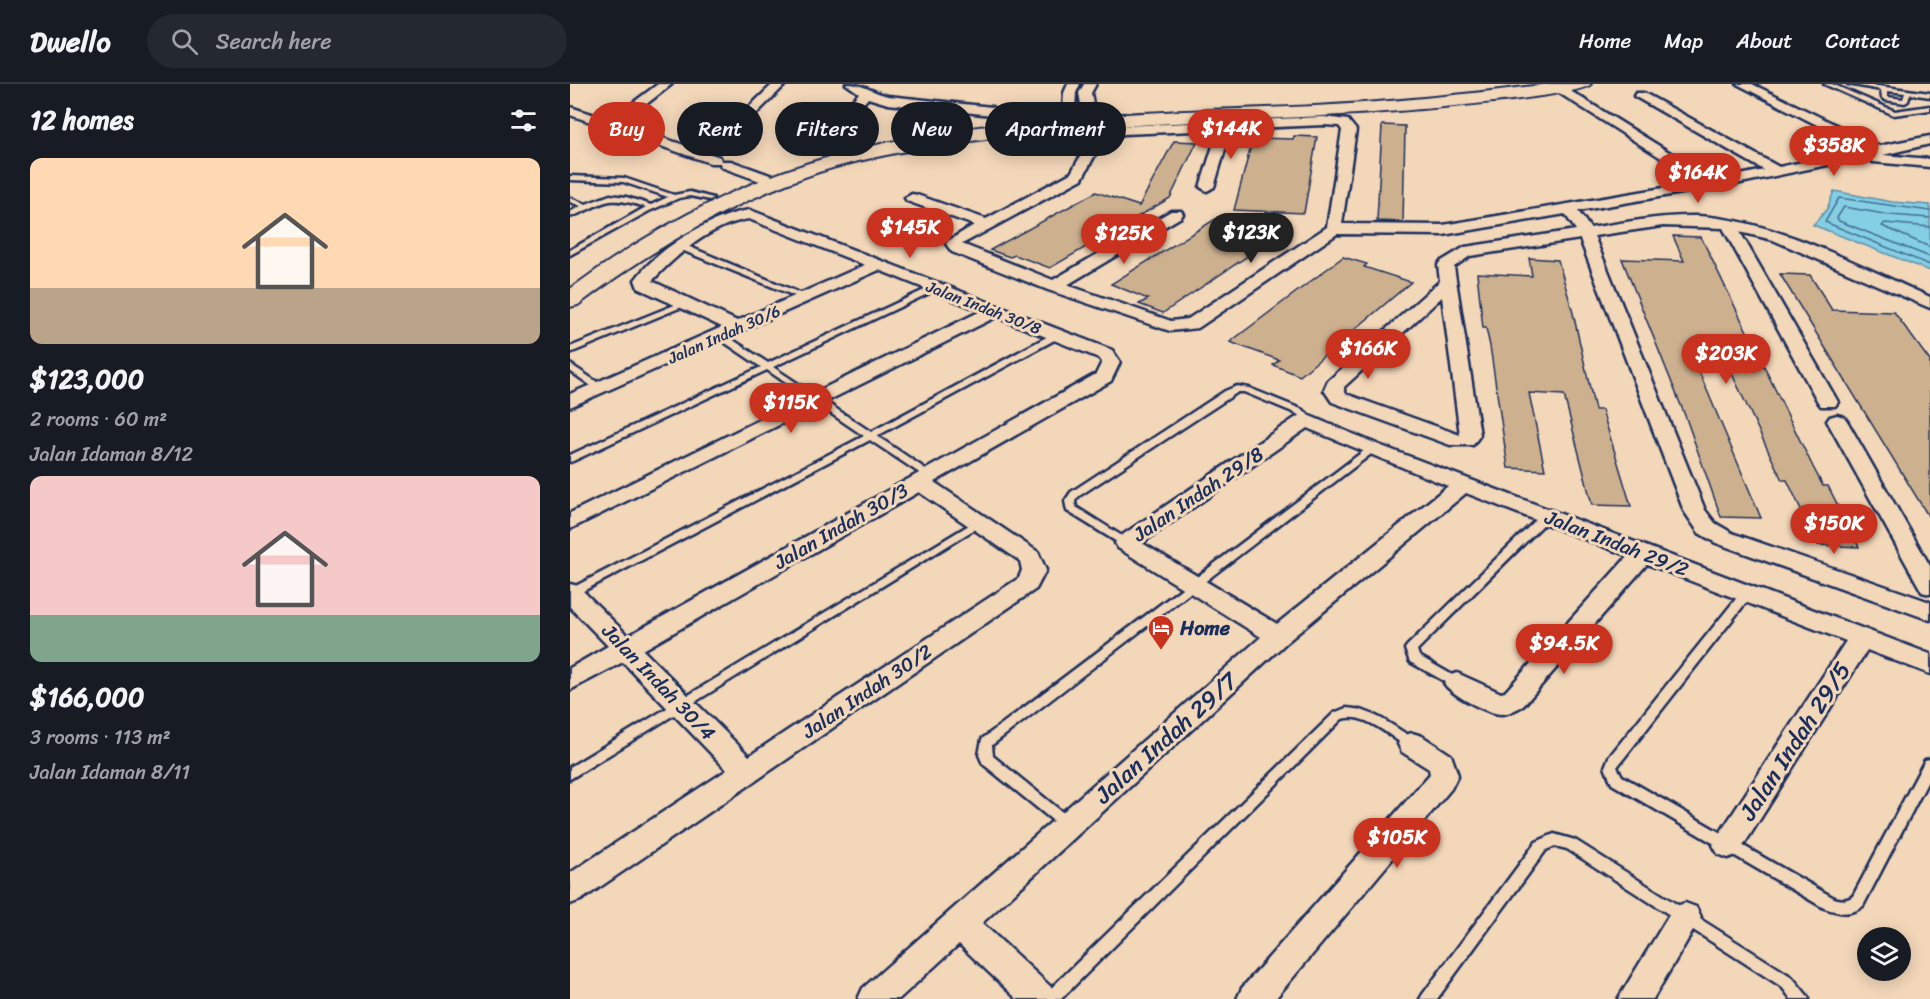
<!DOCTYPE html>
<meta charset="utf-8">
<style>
:root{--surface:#171b24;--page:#242831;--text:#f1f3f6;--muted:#9ea1a6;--line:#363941;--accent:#c8321e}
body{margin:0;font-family:Sriracha,sans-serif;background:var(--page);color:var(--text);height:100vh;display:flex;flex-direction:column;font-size:22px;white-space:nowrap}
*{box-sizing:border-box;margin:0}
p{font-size:20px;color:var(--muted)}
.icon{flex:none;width:33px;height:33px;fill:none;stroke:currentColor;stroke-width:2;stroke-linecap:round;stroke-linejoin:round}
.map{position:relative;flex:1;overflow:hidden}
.sheet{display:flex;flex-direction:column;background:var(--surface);width:570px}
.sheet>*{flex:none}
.banner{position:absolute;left:18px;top:18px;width:570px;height:54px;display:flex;gap:12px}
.buttons{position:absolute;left:1287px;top:843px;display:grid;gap:12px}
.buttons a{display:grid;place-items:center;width:54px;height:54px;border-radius:50%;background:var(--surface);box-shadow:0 3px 15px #0003;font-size:30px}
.price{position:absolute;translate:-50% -51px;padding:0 14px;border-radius:21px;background:var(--accent);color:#fff;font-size:20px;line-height:39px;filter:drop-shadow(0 2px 3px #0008)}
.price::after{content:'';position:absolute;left:50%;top:36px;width:18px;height:14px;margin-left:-9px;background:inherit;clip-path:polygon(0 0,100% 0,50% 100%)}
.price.on{background:#222;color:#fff}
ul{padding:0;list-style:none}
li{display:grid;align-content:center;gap:12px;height:318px;padding:0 30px}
li span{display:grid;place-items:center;height:186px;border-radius:12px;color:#555}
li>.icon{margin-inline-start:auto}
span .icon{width:108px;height:108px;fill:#fffc;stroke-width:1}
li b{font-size:26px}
h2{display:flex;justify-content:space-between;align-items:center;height:72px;padding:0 30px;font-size:26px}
.pill{padding:0 21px;border-radius:27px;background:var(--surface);box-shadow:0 3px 15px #0003;font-size:21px;line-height:54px}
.pill.on{background:var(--accent);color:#fff}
header{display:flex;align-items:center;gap:36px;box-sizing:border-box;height:84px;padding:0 30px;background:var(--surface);border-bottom:2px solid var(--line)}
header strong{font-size:28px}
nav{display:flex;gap:33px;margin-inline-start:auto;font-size:21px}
.search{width:420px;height:54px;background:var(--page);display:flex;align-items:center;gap:15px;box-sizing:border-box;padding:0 21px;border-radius:33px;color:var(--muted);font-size:22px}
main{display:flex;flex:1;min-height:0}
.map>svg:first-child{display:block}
.water{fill:#84cfe4;stroke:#5a8fae;stroke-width:1.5}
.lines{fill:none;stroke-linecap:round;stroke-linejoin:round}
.shore{stroke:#456f94;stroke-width:1.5}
.building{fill:#cdb08e;stroke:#1b2f5e;stroke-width:1.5}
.lane-casing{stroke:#1b2f5e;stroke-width:5}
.street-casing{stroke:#1b2f5e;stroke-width:5}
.secondary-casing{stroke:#1b2f5e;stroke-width:4}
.lane{fill:#f3d7b9;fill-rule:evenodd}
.street{fill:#f3d7b9;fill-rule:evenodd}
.secondary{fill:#f3d7b9;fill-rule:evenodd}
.labels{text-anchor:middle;stroke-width:6;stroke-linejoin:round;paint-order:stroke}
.far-street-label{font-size:16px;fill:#1b2f5e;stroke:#f3d7b9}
.street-label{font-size:20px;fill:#1b2f5e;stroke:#f3d7b9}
.poi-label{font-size:20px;font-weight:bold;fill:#1b2f5e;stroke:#f3d7b9;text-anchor:start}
.near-street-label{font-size:24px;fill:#1b2f5e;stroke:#f3d7b9}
</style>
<header>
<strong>Dwello</strong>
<div class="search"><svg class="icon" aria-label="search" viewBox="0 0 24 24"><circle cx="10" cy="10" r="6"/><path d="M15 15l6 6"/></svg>Search here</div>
<nav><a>Home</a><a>Map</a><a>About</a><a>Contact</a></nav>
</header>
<main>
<section class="sheet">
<h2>12 homes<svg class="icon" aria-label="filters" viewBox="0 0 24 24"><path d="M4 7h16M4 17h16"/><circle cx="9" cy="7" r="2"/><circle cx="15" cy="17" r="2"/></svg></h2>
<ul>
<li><span style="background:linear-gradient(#ffd9b3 70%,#b9a48a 0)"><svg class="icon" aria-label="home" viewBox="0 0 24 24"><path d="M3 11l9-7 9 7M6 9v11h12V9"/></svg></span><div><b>$123,000</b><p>2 rooms · 60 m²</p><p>Jalan Idaman 8/12</p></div></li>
<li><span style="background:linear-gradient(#f6c9c9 75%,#7fa58c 0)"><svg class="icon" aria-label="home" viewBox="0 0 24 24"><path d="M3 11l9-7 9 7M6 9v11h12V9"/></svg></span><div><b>$166,000</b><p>3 rooms · 113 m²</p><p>Jalan Idaman 8/11</p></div></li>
</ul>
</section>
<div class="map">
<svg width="1360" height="915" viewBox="0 0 1360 915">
<rect width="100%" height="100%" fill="#f3d7b9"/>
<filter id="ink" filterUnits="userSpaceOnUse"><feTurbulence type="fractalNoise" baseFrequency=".0167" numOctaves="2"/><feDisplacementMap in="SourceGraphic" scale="12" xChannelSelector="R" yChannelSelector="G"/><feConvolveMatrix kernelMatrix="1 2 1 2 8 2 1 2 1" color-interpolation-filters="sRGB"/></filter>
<g filter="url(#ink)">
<path class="water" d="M1264,107L1322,118L1360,121V187L1243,141L1257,125Z"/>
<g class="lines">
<path class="shore" d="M1360,127L1269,114L1255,138L1360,181
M1360,134L1320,131L1274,123L1267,134L1269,137L1360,173
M1360,143L1315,139L1312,142L1360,163"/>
</g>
<path class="building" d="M812,41L835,42L833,138L807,137Z
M724,52L747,53L734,129L664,126L683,54L723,55Z
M604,57L627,58L600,114L480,184L445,171L440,173L420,166L526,108L569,122Z
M647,134L706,153L593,229L569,220L578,215L541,200Z
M1103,152L1131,153L1243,383L1253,402H1258L1289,463L1248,461L1217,396H1212L1154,273L1128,285L1191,434L1151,433L1116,334L1052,175L1114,177Z
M773,173L797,180L794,183L841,198L730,292L703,281L709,276L660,258Z
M959,174L988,176L1003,229L1025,326H1032L1061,422L1022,421L994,311L959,309L975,386L938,384L920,262L916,244H913L907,189L962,192Z
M1210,190L1240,191L1262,226L1324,228L1360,277V435Z"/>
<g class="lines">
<g class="lane-casing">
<path id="lane" d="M1254,0H1262L1325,27L1360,22V26L1324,31Z
M1278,0H1293L1360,9V13L1340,10L1338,17L1335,19L1315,16L1312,14L1311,6ZM1317,7L1335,9L1333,15L1318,13Z
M0,92L54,94L104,111L120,108L143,114L140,116L120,112L109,114L79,127L0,171V166L76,123C32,110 38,119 0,133V128L11,122L0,118V114L16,120L40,111L56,113L81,121L98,113L53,98L0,96Z
M109,161H115L242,214L238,216H235L109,165Z
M363,202H366L370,204L203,283L301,348L484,249H490V253L307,352L363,390L365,392L363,394H357L300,356L0,514V505L294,352L197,286L3,377L0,378V371L191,283L148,254V250H154L198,279Z
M112,218H115L119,220L0,269V263Z
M0,280L33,302V306H27L0,287Z
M667,302L679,304L731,325L737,329L740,336L738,338H732L730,332L725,329L674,308H668L509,412L505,417L506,423L560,457L561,459L560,461H552L497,427L495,417L501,408L655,307Z
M802,362L805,363L807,365L805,367L422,661L423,672L502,736L504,740L502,744L497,746L492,744L413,680L409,671L412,655L799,363Z
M976,429L981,432L980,434L847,566L849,572L891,596L893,599L891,602L887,604L883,602L840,578L835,565L837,562L972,430Z
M409,435L414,438L413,440L0,695V683Z
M1177,505L1181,506L1183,509L1181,512L1047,683L1052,692L1264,814C1271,816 1277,817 1283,812L1355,676L1360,675V693L1293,822C1280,832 1269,829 1254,824L1042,700L1035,683L1039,673L1173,506Z
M776,624C803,625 824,643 846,656L848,660L846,664L842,665L838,664C820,652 795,628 772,635L491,915H472L475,910L764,629Z
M984,750L1005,756L1222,893L1236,910L1239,915H1221L1212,903L997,765L985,762L976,766L867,915H850L853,910L966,758Z"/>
</g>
<g class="street-casing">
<path id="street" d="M88,0H102L51,40L150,73L151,77H161L211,95L213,98L211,101H201L151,83L150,79H140L0,31V23L40,36Z
M203,0H216L183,33H175L173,30L175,27Z
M276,0C294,0 301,8 318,12L422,23L428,27L422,31L318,20L298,14L262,56H252L250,53L252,50L289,9Z
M498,0H510L506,9L504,40L498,44L492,40L494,9Z
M514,0H526L521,9L526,37L520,41L514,37L509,9Z
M975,0H989L1136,91L1138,94L1136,97L1142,101L1135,105L1008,127L1020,144C1056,138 1092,131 1128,132C1206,136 1289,182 1360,213V224L1203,156L1170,148L1268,318L1265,322H1251L1248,318L1153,144L1093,142L1024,152L1135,426L1145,439L1162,449L1360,518V536L1146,459L1129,449L1114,427L1010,155L900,172L884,183L910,351L903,361H880L762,318L754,306L758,297L870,197L868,181L870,178L895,163L1006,146L995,130L873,151L767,150L628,244L600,247L478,206L382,168L376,160L378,157L404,141L337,117L335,114L342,110L347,111L416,135L501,89L523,50L554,42L754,33L778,36L786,46L772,140L873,141L1129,98ZM754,41L769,42L772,46L757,143L618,235L601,237L497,201L611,133L613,130L611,127H601L483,196L392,160L512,95L533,56L554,50L648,46L630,103L637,107L644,103L661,45ZM872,213L890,351L776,310L774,306V303Z
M1167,0H1182L1309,62L1360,52V60L1313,71L1360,75V83L1303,78L1301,75L1306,71L1161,101L1156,100L1154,97L1156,94L1194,86L1064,12L1066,9H1074L1209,83L1294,65Z
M180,126L542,266L550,278L541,297L364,398L468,468L476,486L466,505L11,816L0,820V789L157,686L53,578L0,606V584L38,562L0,523V500L8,502L58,552L526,290L532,278L529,274L426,233L0,445V429L411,227L309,186L0,323V310L152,243L68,204L65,196C88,164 142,131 180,126ZM179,135L295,181L167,237L82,197C106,171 142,140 179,135ZM349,408L450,477L452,486L449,494L179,672L73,566Z
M735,330L809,361L1360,570V590L1297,566L1168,770L1158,774L1148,770L1143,761L1148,752L1276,557L1077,480L953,622C946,625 939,630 931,630C918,630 880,610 874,599L878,592L887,589L931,609L935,608L1058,472L896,409L717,558L412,839L482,904L487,915H447L389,860L329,915H288L293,904L691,553L548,464L545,459L548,454L728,332ZM737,344L878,402L707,540L572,459Z
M1267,331L1274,333L1277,337L1360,482V510L1352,508L1257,337L1260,333Z
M842,649L852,652L881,671L888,691L881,705L705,915H667L672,904L860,690L859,685L832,668L828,660L832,652Z
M1115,819L1126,823L1131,833L1083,915H1048L1104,823Z"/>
</g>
<g class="secondary-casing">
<path id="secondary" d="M979,0H1021C1010,13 831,27 802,29C666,38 530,38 394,58C346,65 296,73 249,88C162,117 81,166 8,221L0,223V205C71,152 154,106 239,79C400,29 578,29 745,22C823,18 901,10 979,0Z"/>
</g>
<use href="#lane" class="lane"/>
<use href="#street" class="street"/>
<use href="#secondary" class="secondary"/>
</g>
</g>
<defs>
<g id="hotel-pin" transform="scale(1.35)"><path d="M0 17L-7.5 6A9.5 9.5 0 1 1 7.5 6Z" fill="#c8321e" stroke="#f3d7b9"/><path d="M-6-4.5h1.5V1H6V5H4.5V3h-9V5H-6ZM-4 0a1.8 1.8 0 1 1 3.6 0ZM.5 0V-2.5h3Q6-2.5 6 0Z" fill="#fff"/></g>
</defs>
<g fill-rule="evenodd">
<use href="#hotel-pin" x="591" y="544"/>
</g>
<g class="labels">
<g class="far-street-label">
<text transform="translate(414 223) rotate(21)" y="6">Jalan Indah 30/8</text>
<text transform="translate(154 250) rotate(-24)" y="6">Jalan Indah 30/6</text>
</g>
<g class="street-label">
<text transform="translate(628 410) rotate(-34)" y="7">Jalan Indah 29/8</text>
<text transform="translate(271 442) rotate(-30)" y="7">Jalan Indah 30/3</text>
<text transform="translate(1047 459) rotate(21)" y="7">Jalan Indah 29/2</text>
<text transform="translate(89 598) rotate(46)" y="7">Jalan Indah 30/4</text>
<text transform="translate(297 607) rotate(-34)" y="7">Jalan Indah 30/2</text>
</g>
<g class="poi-label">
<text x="610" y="551">Home</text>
</g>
<g class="near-street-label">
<text transform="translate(596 654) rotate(-42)" y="8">Jalan Indah 29/7</text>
<text transform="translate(1225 657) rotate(-57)" y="8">Jalan Indah 29/5</text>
</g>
</g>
</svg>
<div class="buttons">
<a><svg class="icon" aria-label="layers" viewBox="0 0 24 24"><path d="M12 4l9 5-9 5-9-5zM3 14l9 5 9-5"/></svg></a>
</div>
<b class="price" style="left:661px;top:76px">$144K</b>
<b class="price" style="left:1264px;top:93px">$358K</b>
<b class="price" style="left:1128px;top:120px">$164K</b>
<b class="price" style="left:340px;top:175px">$145K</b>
<b class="price on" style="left:681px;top:180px">$123K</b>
<b class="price" style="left:554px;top:181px">$125K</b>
<b class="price" style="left:798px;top:296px">$166K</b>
<b class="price" style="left:1156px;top:301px">$203K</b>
<b class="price" style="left:221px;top:350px">$115K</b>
<b class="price" style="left:1264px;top:471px">$150K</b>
<b class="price" style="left:994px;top:591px">$94.5K</b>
<b class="price" style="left:827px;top:785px">$105K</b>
<div class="banner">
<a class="pill on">Buy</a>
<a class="pill">Rent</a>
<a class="pill">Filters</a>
<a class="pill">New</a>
<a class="pill">Apartment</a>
</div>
</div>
</main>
